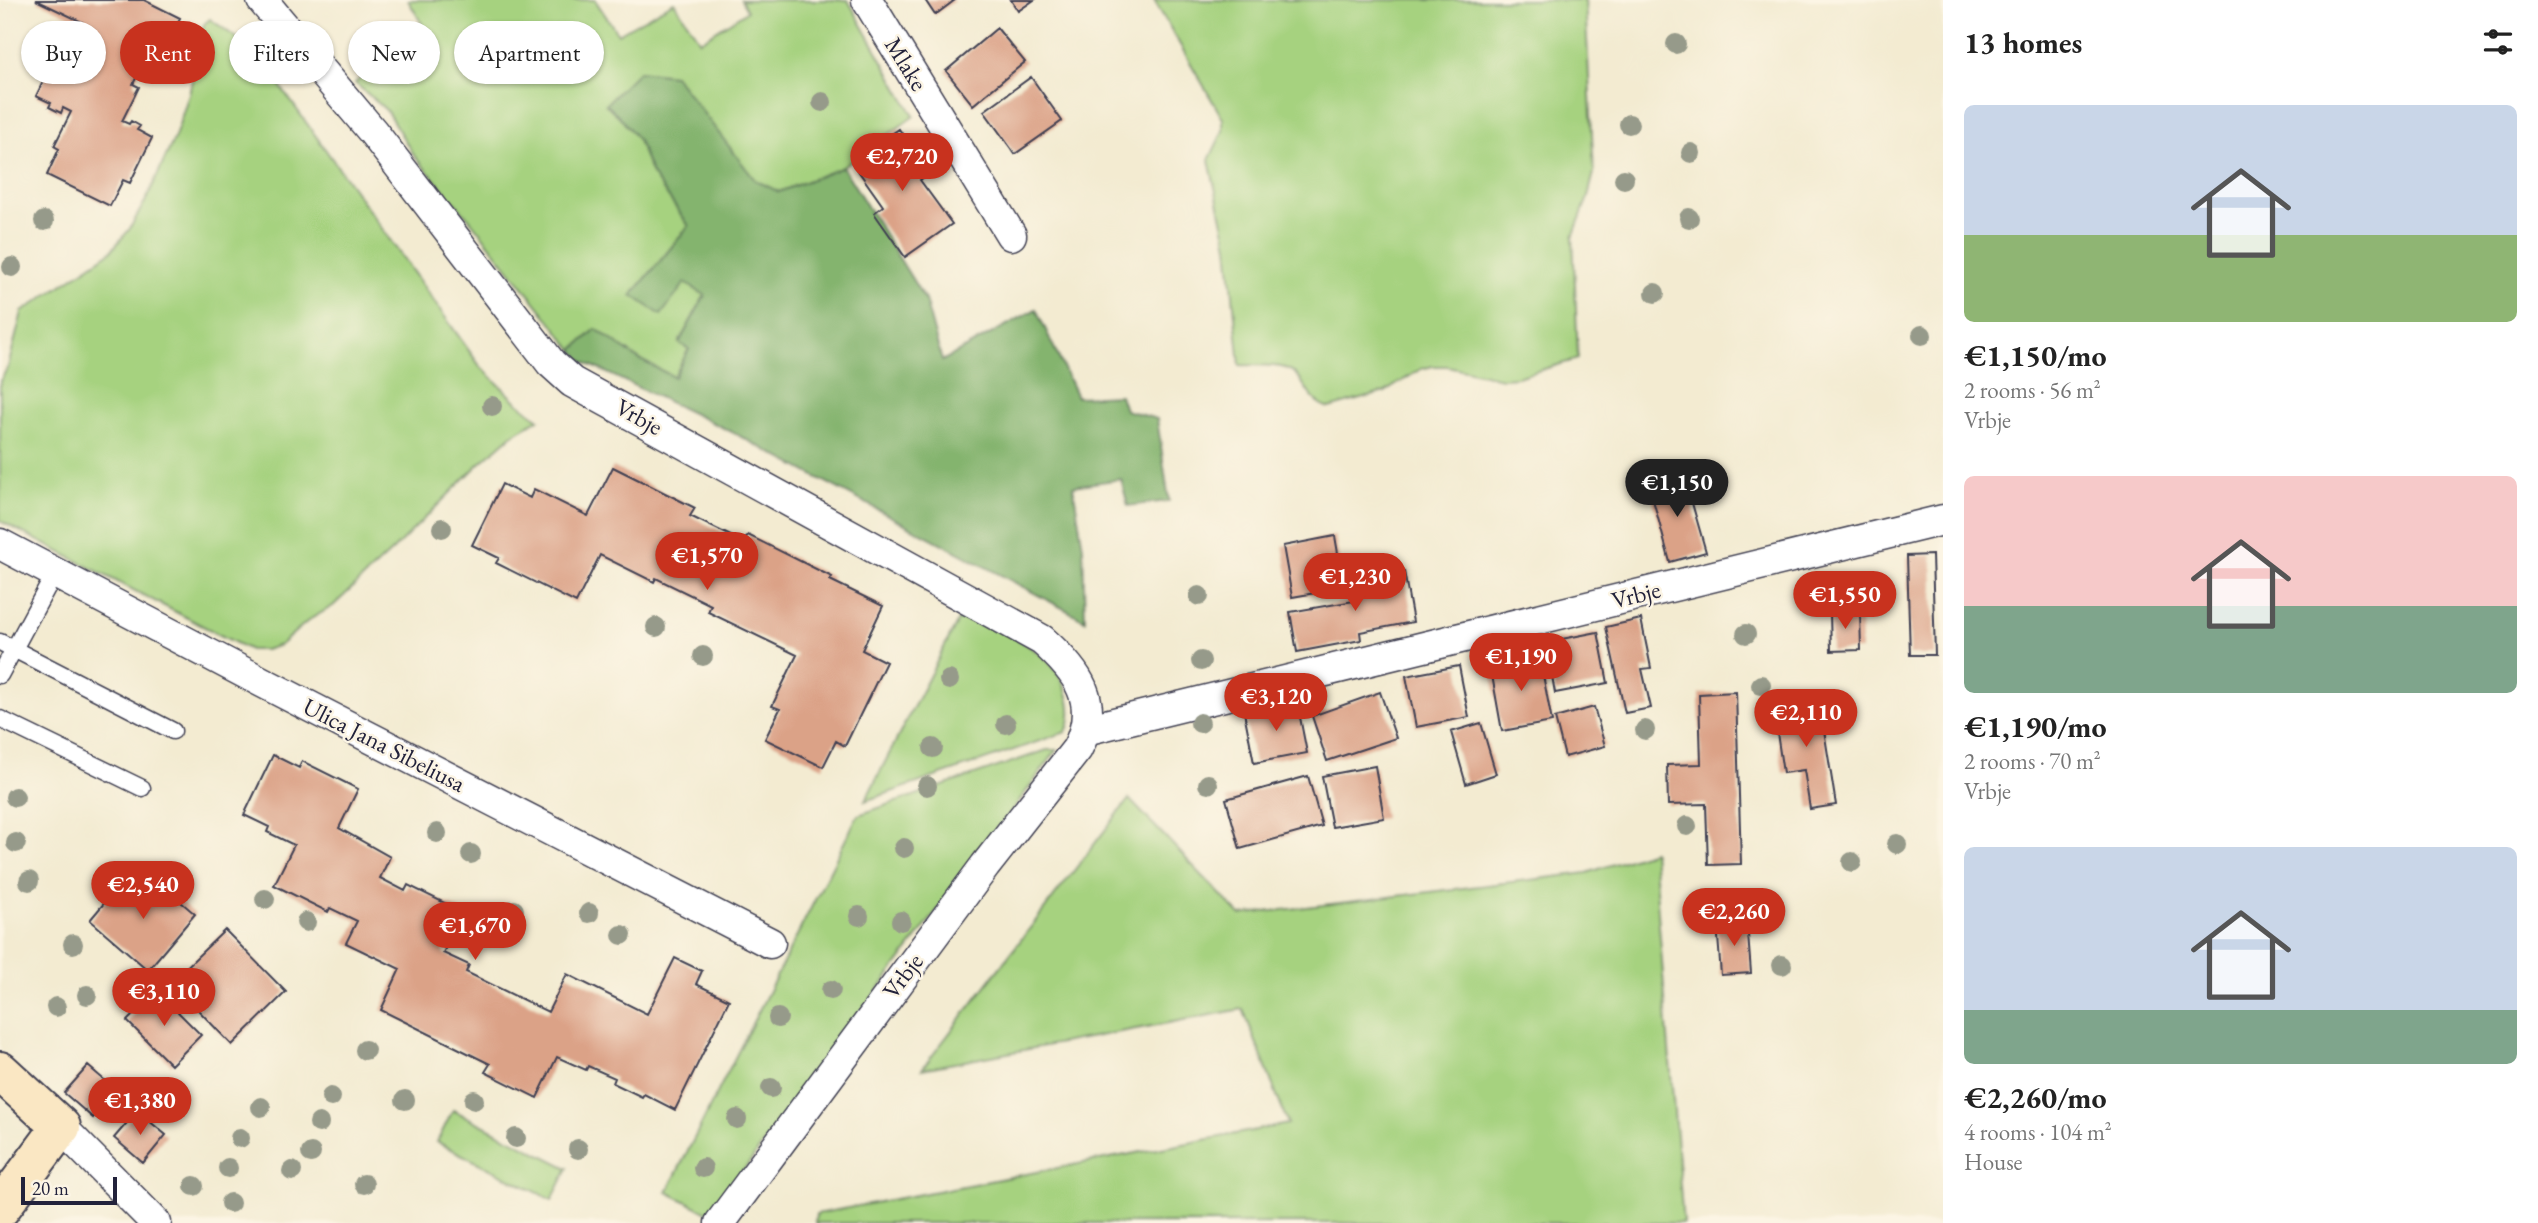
<!DOCTYPE html>
<meta charset="utf-8">
<style>
:root{--surface:#fff;--page:#f6f6f6;--text:#222;--muted:#767676;--accent:#c8321e}
body{margin:0;font-family:"EB Garamond",serif;background:var(--page);color:var(--text);height:100vh;display:flex;flex-direction:column;font-size:26px;white-space:nowrap}
*{box-sizing:border-box;margin:0}
p{font-size:23px;color:var(--muted)}
.icon{flex:none;width:38px;height:38px;fill:none;stroke:currentColor;stroke-width:2;stroke-linecap:round;stroke-linejoin:round}
.map{position:relative;flex:1;overflow:hidden}
.details{display:flex;flex-direction:column;background:var(--surface);width:595px}
.details>*{flex:none}
.top-card{position:absolute;left:21px;top:21px;width:665px;height:63px;display:flex;gap:14px}
.scale{position:absolute;left:21px;bottom:18px;width:96px;box-sizing:border-box;padding-left:7px;border:4px solid #22223b;border-top:0;font-size:19px;line-height:24px;white-space:nowrap;color:#22223b;-webkit-text-stroke:5px #fcf5e5;paint-order:stroke}
.price{position:absolute;translate:-50% -60px;padding:0 16px;border-radius:24px;background:var(--accent);color:#fff;font-size:23px;line-height:46px;filter:drop-shadow(0 2px 4px #0008)}
.price::after{content:'';position:absolute;left:50%;top:42px;width:21px;height:16px;margin-left:-10px;background:inherit;clip-path:polygon(0 0,100% 0,50% 100%)}
.price.selected{background:#222;color:#fff}
ul{padding:0;list-style:none}
li{display:grid;align-content:center;gap:14px;height:371px;padding:0 21px}
li span{display:grid;place-items:center;height:217px;border-radius:10px;color:#555}
li>.icon{margin-inline-start:auto}
span .icon{width:126px;height:126px;fill:#fffc;stroke-width:1}
li b{font-size:30px}
h2{display:flex;justify-content:space-between;align-items:center;height:84px;padding:0 21px;font-size:30px}
.tag{padding:0 24px;border-radius:32px;background:var(--surface);box-shadow:0 2px 5px #0004;font-size:24px;line-height:63px}
.tag.selected{background:var(--accent);color:#fff}
main{display:flex;flex:1;min-height:0}
.map>svg:first-child{display:block}
.green{fill:#a6d27f;stroke:#647a5d;stroke-width:2}
.forest{fill:#84b46e;stroke:#536b54;stroke-width:2}
.building{fill:#dba287}
.lines{fill:none;stroke-linecap:round;stroke-linejoin:round}
.lane-casing{stroke:#414052;stroke-width:19}
.street-casing{stroke:#414052;stroke-width:33}
.secondary-casing{stroke:#414052;stroke-width:42}
.lane{stroke:#fff;stroke-width:16}
.street{stroke:#fff;stroke-width:30}
.secondary{stroke:#fae7c3;stroke-width:38}
.tree{fill:#969a8a}
.labels{text-anchor:middle;stroke-width:5;stroke-linejoin:round;paint-order:stroke}
.street-label{font-size:24px;fill:#22223b;stroke:#fcf5e5}
</style>
<main>
<div class="map">
<svg width="1943" height="1223" viewBox="0 0 1943 1223">
<rect width="100%" height="100%" fill="#fcf5e5"/>
<filter id="ink" filterUnits="userSpaceOnUse"><feTurbulence type="fractalNoise" baseFrequency=".0143" numOctaves="2"/><feDisplacementMap in="SourceGraphic" scale="14" xChannelSelector="R" yChannelSelector="G"/><feConvolveMatrix kernelMatrix="1 2 1 2 8 2 1 2 1" color-interpolation-filters="sRGB"/></filter>
<filter id="wash" filterUnits="userSpaceOnUse"><feTurbulence type="fractalNoise" baseFrequency=".00686" numOctaves="4" result="noise"/><feDisplacementMap in="SourceGraphic" scale="28" xChannelSelector="R" yChannelSelector="G"/><feGaussianBlur stdDeviation="1.57" result="paint"/><feColorMatrix in="noise" values="0 0 0 0 0 0 0 0 0 0 0 0 0 0 0 0 0 1.4 0 .05"/><feComposite in="paint" operator="in"/></filter>
<g filter="url(#wash)">
<rect width="100%" height="100%" fill="#f3ebd1"/>
<path class="green" d="M408,0H595L618,34L674,2L700,41L747,11L741,0H848L914,116L843,167L779,192L755,181L674,76L606,105L619,116L638,140L652,174L689,226L632,295L685,283L705,295L679,343L689,349L674,377L640,360L596,329L573,350L471,221L415,157L386,110L355,83L422,24Z
M1154,0H1585L1594,173L1587,200L1573,237L1578,359L1517,377L1502,378L1447,366H1433L1421,369L1385,392L1329,408C1303,400 1306,374 1285,368C1272,364 1254,366 1240,365L1228,246L1209,160L1223,131V119Z
M210,19L252,49L268,69L480,366L517,402L539,419L512,435L478,465L393,550L333,606L309,620L280,645L265,650H250L224,637L0,521V381L8,367L22,312L110,252L129,230L146,200L175,137L189,94L204,24Z
M964,609C989,624 1018,637 1040,654C1062,671 1078,706 1066,732L865,801Z
M1047,750H1057L711,1214L667,1192L858,815Z
M1129,799L1240,915L1587,873L1653,851L1683,1223H815L816,1214L1288,1124L1243,1009L922,1069Z
M453,1110L568,1168L552,1200L437,1142Z"/>
<path class="forest" d="M639,71L674,75L755,180L779,192L843,167L925,300L942,361L1036,309L1077,397L1120,395L1125,410L1157,419L1169,501L1128,506L1121,479L1073,486L1083,547L1085,620L732,432L584,362L573,350L596,329L640,360L674,377L689,349L679,343L705,295L685,283L661,315L632,295L689,226L652,174L638,140L619,116L606,104Z"/>
<g id="blocks">
<path class="building" d="M36,0H144L180,18L166,46L169,47L166,54L163,53L158,62L147,57L133,84L139,87L122,121L129,124L131,121L140,126L137,130L152,138L130,183L123,180L110,206L47,175L59,149L54,146L71,112L63,108L61,113L49,107L51,103L36,96L61,45L69,49L82,22Z
M925,0H955L935,15Z
M1011,0H1034L1018,11Z
M997,28L1025,62L973,105L946,71Z
M1031,77L1062,121L1015,154L984,111Z
M899,129L930,173L920,180L952,224L905,257L874,213L883,206L852,162Z
M613,467L695,508L690,516L743,542L748,535L832,577L830,580L883,606L862,650L886,662L845,746L836,741L823,767L765,739L780,709L772,706L797,655L708,612L711,605L656,578L654,582L600,555L576,603L496,563L499,558L472,545L502,484L530,498L534,489L588,516Z
M1684,475L1706,552L1670,562L1649,485Z
M1335,536L1344,588L1292,597L1283,546Z
M1932,555L1935,655H1910L1907,556Z
M1404,571L1413,622L1360,632L1361,640L1297,652L1290,612L1354,601L1351,580Z
M1860,611L1861,650L1831,651L1830,612Z
M1641,619L1651,668L1642,669L1651,708L1625,713L1606,627Z
M1598,632L1608,683L1555,693L1546,642Z
M1539,654L1552,722L1502,731L1490,664Z
M1459,666L1469,717L1416,727L1406,676Z
M1380,692L1396,738L1327,761L1312,716Z
M1736,692L1741,864L1708,865L1706,804L1668,805L1667,765L1701,764L1699,694Z
M1819,699L1836,805L1810,809L1804,770L1783,773L1773,706Z
M1297,702L1307,753L1254,763L1244,712Z
M1594,707L1605,746L1565,757L1555,718Z
M1481,723L1496,774L1466,784L1451,732Z
M273,755L299,768L302,761L358,789L339,828L390,857L380,878L405,891L408,885L463,912L443,953L469,965L466,972L548,1012L567,974L647,1014L675,958L702,971L696,984L729,1000L675,1110L644,1094L642,1097L613,1083L615,1078L588,1066L586,1070L557,1057L537,1098L485,1072L490,1064L381,1010L400,969L346,943L357,921L330,908L328,912L274,885L294,845L267,832L269,827L244,815Z
M1375,766L1384,818L1332,827L1322,776Z
M1308,776L1322,826L1240,849L1226,799Z
M153,878L195,914L148,970L90,920L121,883L138,897Z
M1747,921L1751,973L1721,975L1717,924Z
M225,930L286,992L232,1045L171,982Z
M157,991L201,1035L171,1065L127,1021Z
M88,1066L116,1090L93,1118L64,1093Z
M137,1111L166,1135L143,1163L114,1138Z"/>
</g>
</g>
<g filter="url(#ink)">
<use href="#blocks" fill-opacity="0" stroke="#414052" stroke-width="2"/>
<g class="lines">
<g class="lane-casing">
<path id="lane" d="M0,642L173,731
M0,675L55,573
M0,719L142,788"/>
</g>
<g class="street-casing">
<path id="street" d="M262,0L373,132L551,363L572,382L1042,640C1077,671 1102,702 1077,749L985,866L720,1223
M867,0L1011,235
M0,544L262,682L770,943
M1085,730L1943,520
M61,1127L156,1223"/>
</g>
<g class="secondary-casing">
<path id="secondary" d="M0,1071L61,1127L0,1209"/>
</g>
<use href="#lane" class="lane"/>
<use href="#street" class="street"/>
<use href="#secondary" class="secondary"/>
</g>
<g class="tree">
<circle cx="1676" cy="44" r="10"/>
<circle cx="822" cy="102" r="10"/>
<circle cx="1629" cy="124" r="10"/>
<circle cx="1691" cy="153" r="10"/>
<circle cx="1624" cy="179" r="10"/>
<circle cx="1689" cy="218" r="10"/>
<circle cx="44" cy="221" r="10"/>
<circle cx="12" cy="267" r="10"/>
<circle cx="1655" cy="293" r="10"/>
<circle cx="1922" cy="335" r="10"/>
<circle cx="492" cy="406" r="10"/>
<circle cx="442" cy="528" r="10"/>
<circle cx="1199" cy="596" r="10"/>
<circle cx="656" cy="627" r="10"/>
<circle cx="1746" cy="634" r="10"/>
<circle cx="703" cy="656" r="10"/>
<circle cx="1201" cy="661" r="10"/>
<circle cx="949" cy="680" r="10"/>
<circle cx="1761" cy="685" r="10"/>
<circle cx="1200" cy="723" r="10"/>
<circle cx="1006" cy="724" r="10"/>
<circle cx="1645" cy="730" r="10"/>
<circle cx="933" cy="748" r="10"/>
<circle cx="1208" cy="784" r="10"/>
<circle cx="927" cy="786" r="10"/>
<circle cx="15" cy="797" r="10"/>
<circle cx="1687" cy="826" r="10"/>
<circle cx="437" cy="833" r="10"/>
<circle cx="16" cy="843" r="10"/>
<circle cx="1897" cy="844" r="10"/>
<circle cx="904" cy="848" r="10"/>
<circle cx="471" cy="854" r="10"/>
<circle cx="1852" cy="862" r="10"/>
<circle cx="29" cy="881" r="10"/>
<circle cx="265" cy="899" r="10"/>
<circle cx="514" cy="910" r="10"/>
<circle cx="589" cy="913" r="10"/>
<circle cx="859" cy="916" r="10"/>
<circle cx="901" cy="921" r="10"/>
<circle cx="306" cy="922" r="10"/>
<circle cx="622" cy="935" r="10"/>
<circle cx="73" cy="944" r="10"/>
<circle cx="1782" cy="965" r="10"/>
<circle cx="831" cy="990" r="10"/>
<circle cx="87" cy="995" r="10"/>
<circle cx="56" cy="1007" r="10"/>
<circle cx="778" cy="1018" r="10"/>
<circle cx="365" cy="1050" r="10"/>
<circle cx="771" cy="1088" r="10"/>
<circle cx="331" cy="1097" r="10"/>
<circle cx="405" cy="1100" r="10"/>
<circle cx="474" cy="1100" r="10"/>
<circle cx="261" cy="1107" r="10"/>
<circle cx="737" cy="1119" r="10"/>
<circle cx="319" cy="1123" r="10"/>
<circle cx="240" cy="1138" r="10"/>
<circle cx="516" cy="1138" r="10"/>
<circle cx="578" cy="1149" r="10"/>
<circle cx="311" cy="1153" r="10"/>
<circle cx="228" cy="1168" r="10"/>
<circle cx="703" cy="1168" r="10"/>
<circle cx="292" cy="1171" r="10"/>
<circle cx="364" cy="1184" r="10"/>
<circle cx="194" cy="1186" r="10"/>
<circle cx="230" cy="1203" r="10"/>
</g>
</g>
<g class="labels">
<g class="street-label">
<text transform="translate(906 64) rotate(58)" y="8">Mlake</text>
<text transform="translate(639 417) rotate(29)" y="8">Vrbje</text>
<text transform="translate(1636 595) rotate(-14)" y="8">Vrbje</text>
<text transform="translate(384 745) rotate(27)" y="8">Ulica Jana Sibeliusa</text>
<text transform="translate(903 976) rotate(-53)" y="8">Vrbje</text>
</g>
</g>
</svg>
<div class="scale">20 m</div>
<b class="price" style="left:902px;top:193px">€2,720</b>
<b class="price selected" style="left:1677px;top:519px">€1,150</b>
<b class="price" style="left:707px;top:592px">€1,570</b>
<b class="price" style="left:1355px;top:613px">€1,230</b>
<b class="price" style="left:1845px;top:631px">€1,550</b>
<b class="price" style="left:1521px;top:693px">€1,190</b>
<b class="price" style="left:1276px;top:733px">€3,120</b>
<b class="price" style="left:1806px;top:749px">€2,110</b>
<b class="price" style="left:143px;top:921px">€2,540</b>
<b class="price" style="left:1734px;top:948px">€2,260</b>
<b class="price" style="left:475px;top:962px">€1,670</b>
<b class="price" style="left:164px;top:1028px">€3,110</b>
<b class="price" style="left:140px;top:1137px">€1,380</b>
<div class="top-card">
<a class="tag">Buy</a>
<a class="tag selected">Rent</a>
<a class="tag">Filters</a>
<a class="tag">New</a>
<a class="tag">Apartment</a>
</div>
</div>
<section class="details">
<h2>13 homes<svg class="icon" aria-label="filters" viewBox="0 0 24 24"><path d="M4 7h16M4 17h16"/><circle cx="9" cy="7" r="2"/><circle cx="15" cy="17" r="2"/></svg></h2>
<ul>
<li><span style="background:linear-gradient(#c9d6e8 60%,#8fb573 0)"><svg class="icon" aria-label="home" viewBox="0 0 24 24"><path d="M3 11l9-7 9 7M6 9v11h12V9"/></svg></span><div><b>€1,150/mo</b><p>2 rooms · 56 m²</p><p>Vrbje</p></div></li>
<li><span style="background:linear-gradient(#f6c9c9 60%,#7fa58c 0)"><svg class="icon" aria-label="home" viewBox="0 0 24 24"><path d="M3 11l9-7 9 7M6 9v11h12V9"/></svg></span><div><b>€1,190/mo</b><p>2 rooms · 70 m²</p><p>Vrbje</p></div></li>
<li><span style="background:linear-gradient(#c9d6e8 75%,#7fa58c 0)"><svg class="icon" aria-label="home" viewBox="0 0 24 24"><path d="M3 11l9-7 9 7M6 9v11h12V9"/></svg></span><div><b>€2,260/mo</b><p>4 rooms · 104 m²</p><p>House</p></div></li>
</ul>
</section>
</main>
